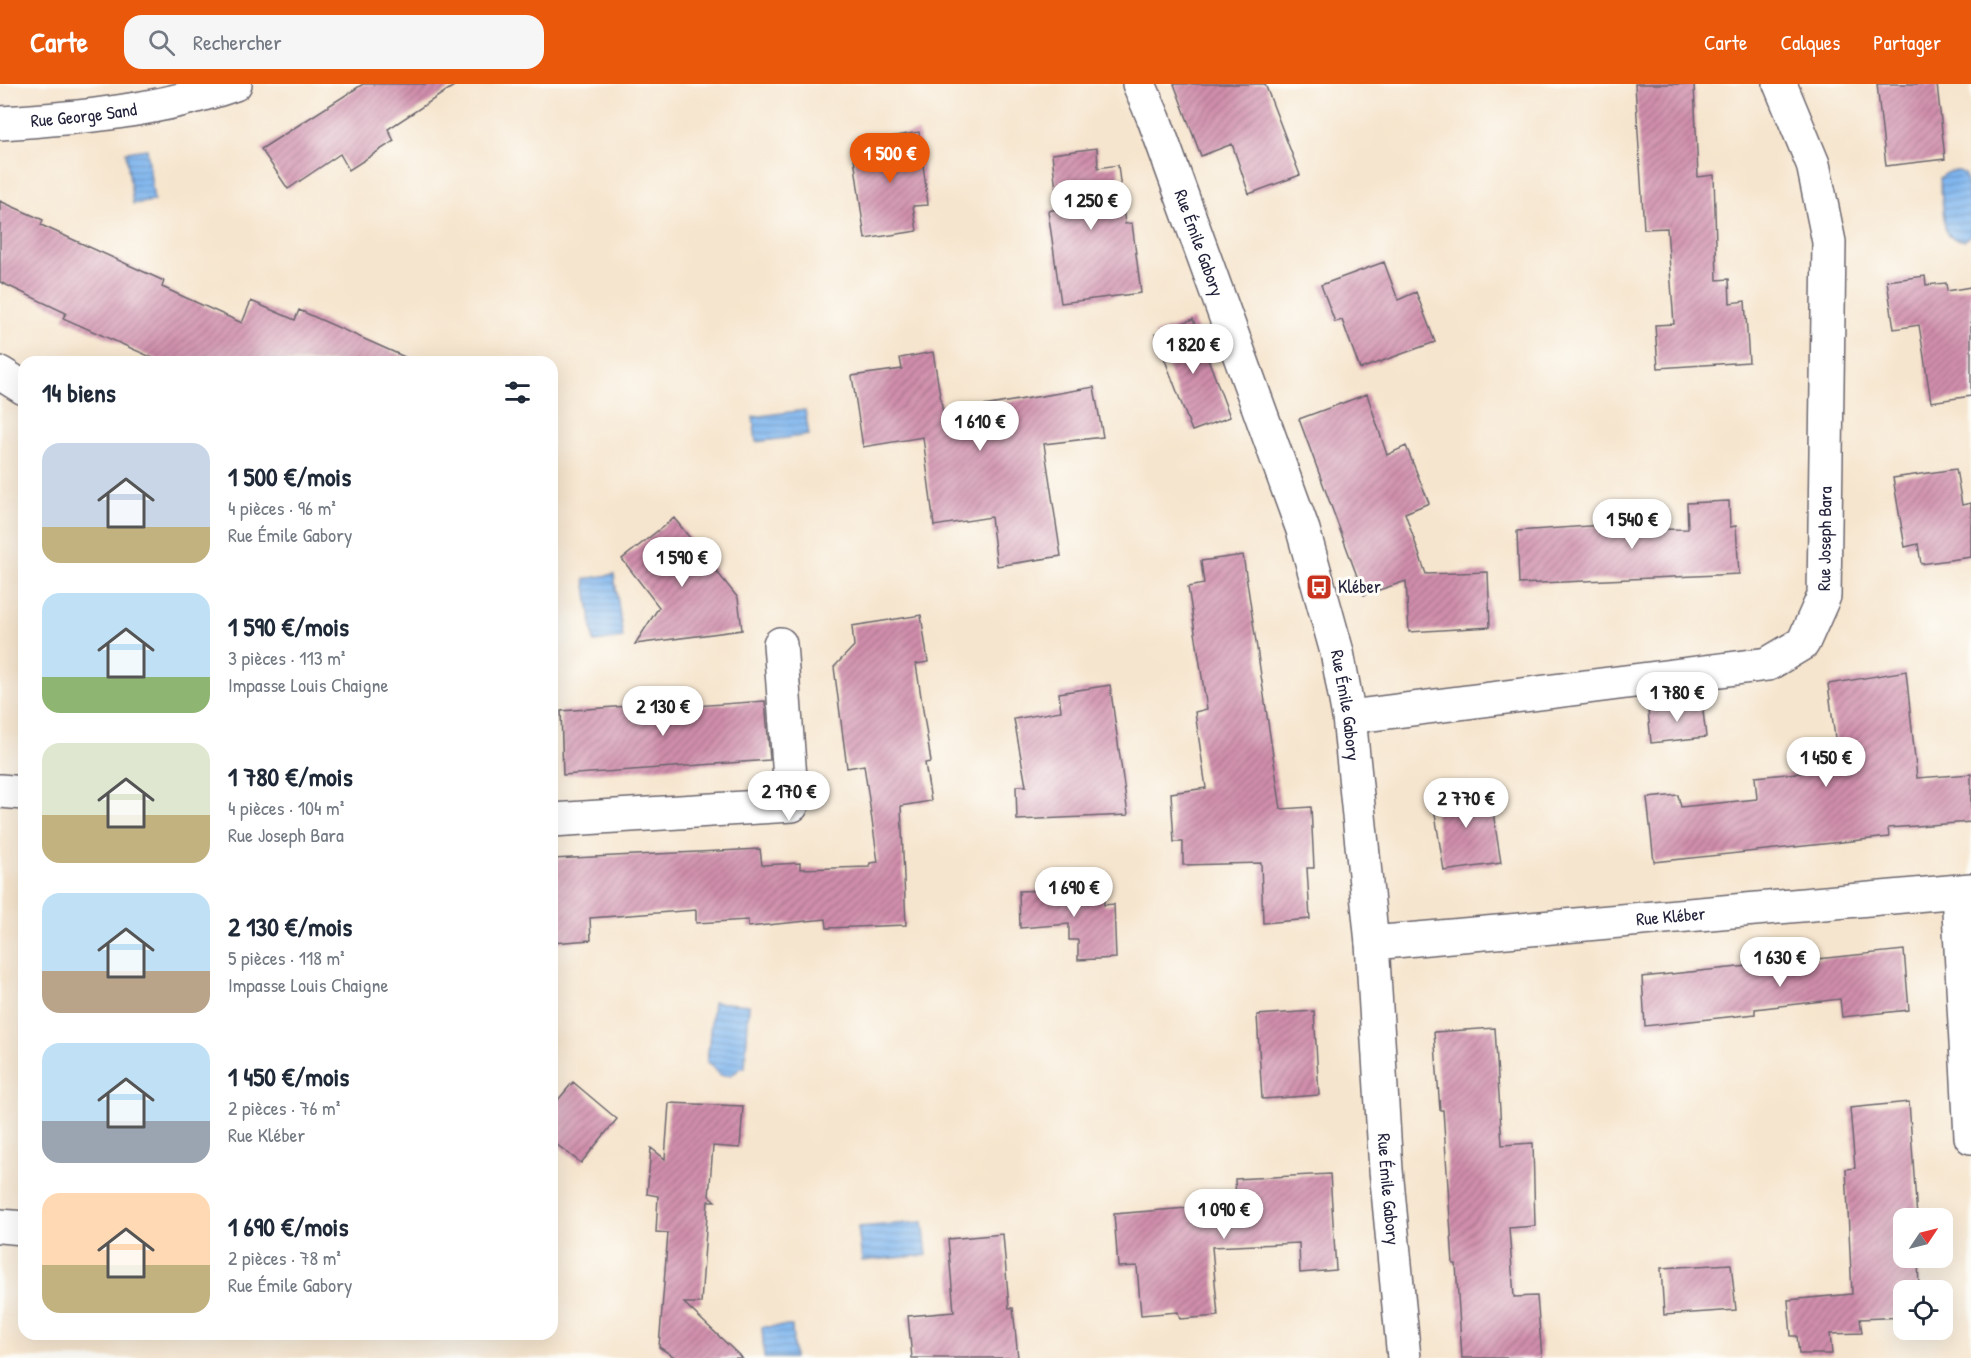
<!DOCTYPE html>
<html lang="fr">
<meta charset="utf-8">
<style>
:root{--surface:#fff;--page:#f6f6f7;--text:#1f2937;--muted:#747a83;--accent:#ea580c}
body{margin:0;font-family:"Patrick Hand",sans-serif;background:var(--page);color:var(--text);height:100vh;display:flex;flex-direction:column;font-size:22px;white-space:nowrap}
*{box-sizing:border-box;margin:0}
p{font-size:20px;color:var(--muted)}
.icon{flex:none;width:33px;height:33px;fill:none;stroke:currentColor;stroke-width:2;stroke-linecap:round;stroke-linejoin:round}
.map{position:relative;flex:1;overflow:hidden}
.drawer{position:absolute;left:18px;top:272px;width:540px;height:984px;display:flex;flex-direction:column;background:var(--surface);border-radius:18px;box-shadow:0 6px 24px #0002}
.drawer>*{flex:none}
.needle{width:39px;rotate:55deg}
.fabs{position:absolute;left:1893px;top:1124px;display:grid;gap:12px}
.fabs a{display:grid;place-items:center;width:60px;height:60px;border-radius:12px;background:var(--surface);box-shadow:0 6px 24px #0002;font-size:30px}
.price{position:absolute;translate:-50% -51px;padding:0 14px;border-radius:21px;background:#fff;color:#222;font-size:20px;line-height:39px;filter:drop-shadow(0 2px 3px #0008)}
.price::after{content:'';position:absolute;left:50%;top:36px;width:18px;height:14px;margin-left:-9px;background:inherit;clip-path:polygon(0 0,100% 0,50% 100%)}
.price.current{background:var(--accent);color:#fff}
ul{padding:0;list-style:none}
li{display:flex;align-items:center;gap:18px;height:150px;padding:0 24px}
li span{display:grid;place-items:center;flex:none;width:168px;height:120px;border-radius:18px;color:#555}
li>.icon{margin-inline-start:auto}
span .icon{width:72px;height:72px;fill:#fffc;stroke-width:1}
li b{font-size:26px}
h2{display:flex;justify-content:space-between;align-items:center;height:72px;padding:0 24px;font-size:26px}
header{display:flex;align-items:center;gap:36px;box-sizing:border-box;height:84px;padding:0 30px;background:var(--accent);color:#fff}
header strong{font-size:28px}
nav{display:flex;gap:33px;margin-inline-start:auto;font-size:21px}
.search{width:420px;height:54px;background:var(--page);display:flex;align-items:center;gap:15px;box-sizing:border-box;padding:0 21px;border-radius:18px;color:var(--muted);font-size:22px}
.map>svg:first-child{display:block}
.water{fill:url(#water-rules);stroke:#506c94;stroke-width:1.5}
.building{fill:url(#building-hatch)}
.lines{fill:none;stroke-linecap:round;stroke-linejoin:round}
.street-casing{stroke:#6c666e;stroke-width:36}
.street{stroke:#fff;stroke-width:33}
.labels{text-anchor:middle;stroke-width:6;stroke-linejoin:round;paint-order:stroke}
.street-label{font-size:18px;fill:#22223b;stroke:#fdfcf7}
.poi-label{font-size:18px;fill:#22223b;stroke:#fdfcf7;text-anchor:start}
</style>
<header>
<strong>Carte</strong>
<div class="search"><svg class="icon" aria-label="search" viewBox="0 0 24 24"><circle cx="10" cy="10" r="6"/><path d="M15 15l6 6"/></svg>Rechercher</div>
<nav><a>Carte</a><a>Calques</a><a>Partager</a></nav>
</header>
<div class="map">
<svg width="1971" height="1274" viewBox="0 0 1971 1274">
<defs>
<pattern id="water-rules" width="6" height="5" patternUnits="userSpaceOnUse" patternTransform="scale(1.5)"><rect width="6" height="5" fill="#7eb5ee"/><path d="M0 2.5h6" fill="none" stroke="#6793c2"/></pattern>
<pattern id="building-hatch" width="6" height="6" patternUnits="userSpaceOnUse" patternTransform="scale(1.5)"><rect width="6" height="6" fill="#d08eac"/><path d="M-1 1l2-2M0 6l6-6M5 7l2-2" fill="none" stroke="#a8748d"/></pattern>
</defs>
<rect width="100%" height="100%" fill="#fdfcf7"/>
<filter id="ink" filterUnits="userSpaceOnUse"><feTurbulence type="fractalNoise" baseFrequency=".0167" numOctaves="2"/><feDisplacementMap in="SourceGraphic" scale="12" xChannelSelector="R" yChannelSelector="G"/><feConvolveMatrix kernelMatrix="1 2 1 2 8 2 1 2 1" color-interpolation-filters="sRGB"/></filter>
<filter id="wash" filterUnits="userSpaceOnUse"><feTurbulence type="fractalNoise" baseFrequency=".008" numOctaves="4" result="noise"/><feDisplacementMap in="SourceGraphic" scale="24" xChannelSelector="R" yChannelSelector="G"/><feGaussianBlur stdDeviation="1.35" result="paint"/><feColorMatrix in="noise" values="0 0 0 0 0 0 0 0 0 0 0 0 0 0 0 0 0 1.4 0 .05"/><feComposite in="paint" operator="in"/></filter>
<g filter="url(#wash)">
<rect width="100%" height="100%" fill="#f6e5ce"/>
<path class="water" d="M147,65L154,117L133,120L126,68Z
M1952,87H1959L1965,90L1966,96L1971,129V150L1965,156C1956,156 1947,154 1945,144L1940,94L1946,89Z
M805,326L809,351L756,358L753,333Z
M614,490L623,554L594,558L585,495Z
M713,918L749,921L745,984H739C736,991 727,992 720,991L712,981L707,979Z
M923,1138L927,1171L862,1177L858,1143Z
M792,1242L794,1274H764L762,1243Z"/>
<g id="blocks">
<path class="building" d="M363,0H457L388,45L394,57L349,86L340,70L288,105L261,65Z
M1174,0H1265L1300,91L1249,110L1232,60L1201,72Z
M1635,0H1694L1698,93L1714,91L1717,196L1729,195L1730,219L1745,217L1749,278L1658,284L1655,241L1674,240L1667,144L1644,145Z
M1877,0H1937L1945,75L1886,82Z
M919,48L928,121L913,122L917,147L865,155L852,59Z
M1097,64L1098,84L1118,81L1125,140L1132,139L1141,209L1061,219L1048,127L1058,125L1052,70Z
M0,117L43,136L41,141L164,197L162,203L242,239L251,217L295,236L299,226L416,278H162L63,234L66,229L0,198Z
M1384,178L1398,216L1416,208L1435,258L1360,285L1342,236L1335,238L1321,201Z
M1925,192L1926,201L1946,199L1947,207L1971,203V312L1931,318L1919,241L1894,245L1887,197Z
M1193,235L1230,333L1192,347L1155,250Z
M933,268L943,329L1094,303L1103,353L1044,360L1061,472L997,482L991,433L934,442L923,353L863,363L852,292L902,285L900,274Z
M1367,310L1387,371L1406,362L1429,419L1405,429L1426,490L1488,488L1490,543L1409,548L1406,497L1364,511L1299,335Z
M1956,385L1962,421L1971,419V473L1921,480L1918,460L1905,463L1893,394Z
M1729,417L1730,443L1736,442L1739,490L1519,500L1517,447L1603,441V446L1688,445L1687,419Z
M674,434L738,514L742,546L635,560L659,523L622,475Z
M1243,471L1281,725L1311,723L1314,784H1307L1310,835L1263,839L1261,779L1183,781V758H1174L1171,709L1206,704L1195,628L1207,625L1188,503L1204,500L1201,477Z
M921,531L928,578L916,580L931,678L925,679L931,717L901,722L906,841L827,844L826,835L748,843V836L696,839V826L590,834L591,856L552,859V775L760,765L762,781L800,779V785L869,783L870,779L878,778L864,681L847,684L834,583L854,562L852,542Z
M1906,587L1917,694L1971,690V738L1888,744L1889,753L1654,778L1647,714L1678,711L1681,723L1757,715L1755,693L1839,685L1828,600Z
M1110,601L1128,731L1017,736L1016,702H1026L1014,635L1061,627L1059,609Z
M765,617L770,676L563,691L561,627L681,618V623Z
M1702,618L1706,653L1651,659L1648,626Z
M1489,703L1501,779L1444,787L1432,711Z
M1103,804L1104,821L1114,820L1116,874L1078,876V856H1069V840L1020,844L1019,807Z
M1904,866L1909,926L1842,933L1840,915L1755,925V930L1645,942L1642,893Z
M1314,927L1319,1011L1262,1015L1257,931Z
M1495,944L1502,1061L1533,1059L1535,1142L1509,1144L1514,1213L1537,1212L1542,1274H1462L1456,1180H1453L1443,1026H1440L1434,948Z
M573,998L617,1035L581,1079L552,1057V1023Z
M1909,1018L1917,1134H1904V1173H1918L1919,1206H1904V1233L1860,1235L1862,1249L1830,1250L1832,1270H1799L1797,1252H1791L1788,1216L1852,1210L1846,1085L1855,1084L1850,1024Z
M669,1019L743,1022L740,1064L713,1062L709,1112L715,1117H708L701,1219H684L742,1274H676L659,1263L668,1149L656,1148L658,1112L647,1110L651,1064L665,1075Z
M1330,1090L1336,1186L1300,1189L1299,1159L1212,1163L1218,1232L1180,1235L1178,1228L1141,1231L1137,1182L1118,1183L1114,1130L1236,1120L1235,1095Z
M1003,1150L1009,1224H1013L1018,1274H912L908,1232L954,1228L948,1155Z
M1731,1180L1736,1226L1664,1231L1661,1184Z"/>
</g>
</g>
<g filter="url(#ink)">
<use href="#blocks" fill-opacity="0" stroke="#6c666e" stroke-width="1.5"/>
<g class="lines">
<g class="street-casing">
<g id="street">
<path id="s1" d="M1139,0L1154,35L1303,446L1337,568L1349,633L1372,859L1386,1086L1404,1274"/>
<path id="s2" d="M0,39C80,34 159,27 235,0"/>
<path d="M0,289L24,304"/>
<path id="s3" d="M1349,633L1768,580L1803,559L1824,512L1829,158L1813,80L1780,0"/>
<path d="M0,707L24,709"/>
<path d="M552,736L792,721L780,560"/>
<path d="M1958,808L1971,1053"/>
<path id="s4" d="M1372,859L1971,806"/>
<path d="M0,1142L24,1144"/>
</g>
</g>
<use href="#street" class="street"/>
</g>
</g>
<defs>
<g id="bus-square" transform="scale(1.35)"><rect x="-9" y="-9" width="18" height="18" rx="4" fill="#c8321e" stroke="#fdfcf7"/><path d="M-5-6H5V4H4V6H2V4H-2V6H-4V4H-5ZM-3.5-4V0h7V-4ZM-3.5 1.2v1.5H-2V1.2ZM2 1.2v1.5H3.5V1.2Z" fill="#fff"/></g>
</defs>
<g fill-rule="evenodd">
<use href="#bus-square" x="1319" y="503"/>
</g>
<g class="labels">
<g class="street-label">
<text dy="6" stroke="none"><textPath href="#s2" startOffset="84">Rue George Sand</textPath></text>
<text dy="6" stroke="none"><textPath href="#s1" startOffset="170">Rue Émile Gabory</textPath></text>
<text dy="6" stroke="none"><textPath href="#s3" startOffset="572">Rue Joseph Bara</textPath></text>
<text dy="6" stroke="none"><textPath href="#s1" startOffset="656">Rue Émile Gabory</textPath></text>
<text dy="6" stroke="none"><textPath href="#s4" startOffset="300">Rue Kléber</textPath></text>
<text dy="6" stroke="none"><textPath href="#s1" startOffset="1142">Rue Émile Gabory</textPath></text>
</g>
<g class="poi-label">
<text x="1338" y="509">Kléber</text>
</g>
</g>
</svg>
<div class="fabs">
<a><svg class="needle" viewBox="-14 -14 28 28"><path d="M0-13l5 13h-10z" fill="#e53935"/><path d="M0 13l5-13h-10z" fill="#747a83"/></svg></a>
<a><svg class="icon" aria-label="locate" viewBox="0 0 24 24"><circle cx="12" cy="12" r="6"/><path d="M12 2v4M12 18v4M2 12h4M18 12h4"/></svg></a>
</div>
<b class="price current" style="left:890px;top:100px">1 500 €</b>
<b class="price" style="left:1091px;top:147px">1 250 €</b>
<b class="price" style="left:1193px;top:291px">1 820 €</b>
<b class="price" style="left:980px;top:368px">1 610 €</b>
<b class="price" style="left:1632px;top:466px">1 540 €</b>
<b class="price" style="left:682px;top:504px">1 590 €</b>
<b class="price" style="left:1677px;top:639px">1 780 €</b>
<b class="price" style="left:663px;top:653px">2 130 €</b>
<b class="price" style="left:1826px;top:704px">1 450 €</b>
<b class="price" style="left:789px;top:738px">2 170 €</b>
<b class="price" style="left:1466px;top:745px">2 770 €</b>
<b class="price" style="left:1074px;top:834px">1 690 €</b>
<b class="price" style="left:1780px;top:904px">1 630 €</b>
<b class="price" style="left:1224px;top:1156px">1 090 €</b>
<section class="drawer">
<h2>14 biens<svg class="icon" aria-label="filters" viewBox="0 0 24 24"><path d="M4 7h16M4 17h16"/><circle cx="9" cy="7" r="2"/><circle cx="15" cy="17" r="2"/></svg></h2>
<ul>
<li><span style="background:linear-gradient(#c9d6e8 70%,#c2b280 0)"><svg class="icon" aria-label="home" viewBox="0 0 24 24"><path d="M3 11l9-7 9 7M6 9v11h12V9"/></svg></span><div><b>1 500 €/mois</b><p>4 pièces · 96 m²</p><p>Rue Émile Gabory</p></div></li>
<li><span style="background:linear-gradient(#bfe0f5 70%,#8fb573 0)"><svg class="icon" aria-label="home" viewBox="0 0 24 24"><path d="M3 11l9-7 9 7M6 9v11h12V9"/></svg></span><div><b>1 590 €/mois</b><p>3 pièces · 113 m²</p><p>Impasse Louis Chaigne</p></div></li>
<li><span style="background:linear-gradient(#dfe7d0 60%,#c2b280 0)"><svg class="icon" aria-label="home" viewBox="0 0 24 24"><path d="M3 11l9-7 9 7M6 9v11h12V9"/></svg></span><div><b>1 780 €/mois</b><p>4 pièces · 104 m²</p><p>Rue Joseph Bara</p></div></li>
<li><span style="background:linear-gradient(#bfe0f5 65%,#b9a48a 0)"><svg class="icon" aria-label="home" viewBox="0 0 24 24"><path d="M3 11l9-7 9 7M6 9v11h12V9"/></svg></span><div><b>2 130 €/mois</b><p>5 pièces · 118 m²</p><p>Impasse Louis Chaigne</p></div></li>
<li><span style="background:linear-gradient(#bfe0f5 65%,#9aa5b1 0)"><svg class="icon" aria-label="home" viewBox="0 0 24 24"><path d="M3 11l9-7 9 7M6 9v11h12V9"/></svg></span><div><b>1 450 €/mois</b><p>2 pièces · 76 m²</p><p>Rue Kléber</p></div></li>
<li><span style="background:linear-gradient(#ffd9b3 60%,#c2b280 0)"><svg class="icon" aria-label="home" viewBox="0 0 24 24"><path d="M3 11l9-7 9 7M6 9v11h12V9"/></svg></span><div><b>1 690 €/mois</b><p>2 pièces · 78 m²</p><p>Rue Émile Gabory</p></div></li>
</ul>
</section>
</div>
